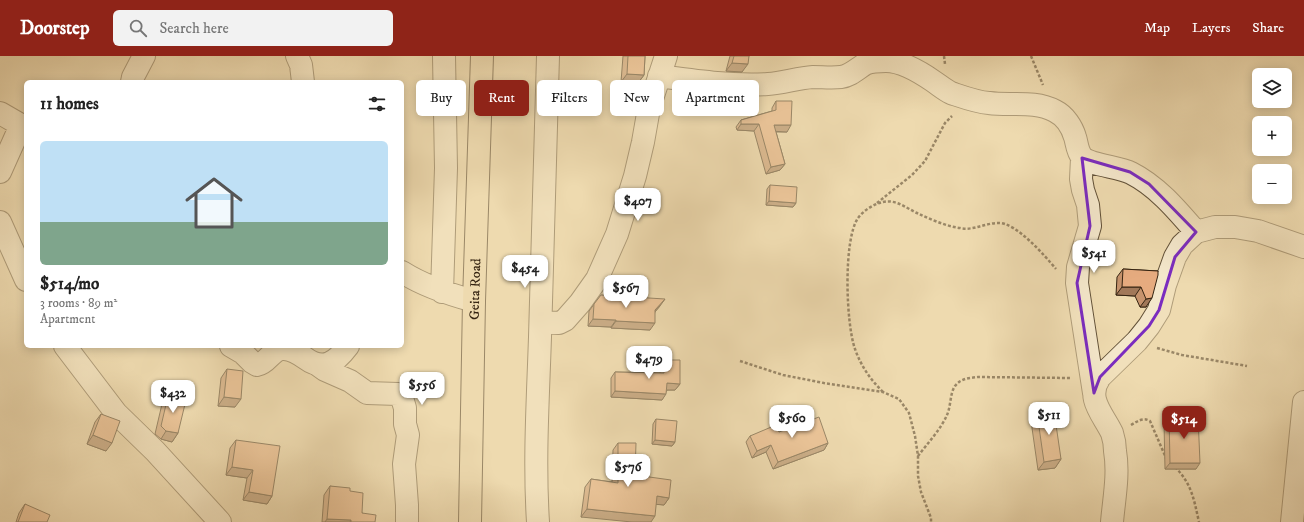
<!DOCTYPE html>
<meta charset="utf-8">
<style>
:root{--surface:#fff;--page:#f2f2f2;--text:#222;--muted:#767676;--line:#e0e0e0;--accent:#8f2418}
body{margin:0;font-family:"IM FELL DW Pica",serif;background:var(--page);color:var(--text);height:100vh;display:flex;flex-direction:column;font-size:15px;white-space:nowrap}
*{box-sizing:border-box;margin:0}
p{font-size:13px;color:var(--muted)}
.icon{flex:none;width:22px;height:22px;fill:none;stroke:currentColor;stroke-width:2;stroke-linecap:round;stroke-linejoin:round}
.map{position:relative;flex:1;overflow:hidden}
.details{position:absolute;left:24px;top:24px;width:380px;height:268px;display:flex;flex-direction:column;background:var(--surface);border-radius:6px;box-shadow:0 2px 10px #0003}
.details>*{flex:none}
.banner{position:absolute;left:416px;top:24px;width:380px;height:36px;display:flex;gap:8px}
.tools{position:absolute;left:1252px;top:12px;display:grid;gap:8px}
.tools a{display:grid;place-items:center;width:40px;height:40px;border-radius:6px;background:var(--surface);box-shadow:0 2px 10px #0003;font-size:20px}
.price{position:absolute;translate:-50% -34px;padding:0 9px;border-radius:8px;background:#fff;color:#222;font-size:13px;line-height:26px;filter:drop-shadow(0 1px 2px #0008)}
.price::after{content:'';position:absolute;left:50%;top:24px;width:12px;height:9px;margin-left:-6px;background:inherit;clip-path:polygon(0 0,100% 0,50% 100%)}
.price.on{background:var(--accent);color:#fff}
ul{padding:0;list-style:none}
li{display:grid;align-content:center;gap:8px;height:212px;padding:0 16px}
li+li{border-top:1px solid var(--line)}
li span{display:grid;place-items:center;height:124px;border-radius:6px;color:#555}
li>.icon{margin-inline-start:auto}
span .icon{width:72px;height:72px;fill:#fffc;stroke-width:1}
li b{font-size:17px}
h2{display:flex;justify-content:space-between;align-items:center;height:48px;padding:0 16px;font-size:17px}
.pill{padding:0 14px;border-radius:6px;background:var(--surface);box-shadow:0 2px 10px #0003;font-size:14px;line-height:36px}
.pill.on{background:var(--accent);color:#fff}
header{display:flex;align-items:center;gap:24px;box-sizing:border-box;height:56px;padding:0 20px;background:var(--accent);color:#fff}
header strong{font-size:19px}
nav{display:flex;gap:22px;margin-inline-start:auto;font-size:14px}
.search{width:280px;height:36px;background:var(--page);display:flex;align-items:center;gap:10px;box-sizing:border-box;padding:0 14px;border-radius:6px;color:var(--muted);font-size:15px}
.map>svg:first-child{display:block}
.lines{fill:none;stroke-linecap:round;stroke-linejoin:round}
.minor-casing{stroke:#625138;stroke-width:24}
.highway-casing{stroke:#342311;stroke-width:24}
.path{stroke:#342311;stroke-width:2.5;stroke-dasharray:3 2;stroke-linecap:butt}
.minor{stroke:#f4e7cb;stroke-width:22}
.highway{stroke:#eedaaf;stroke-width:22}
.wall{fill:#c6936d;stroke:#342311}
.shaded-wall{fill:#a17859;stroke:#342311}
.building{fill:#e6ab7f;stroke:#342311}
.marked{fill:none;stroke:#7b2cbf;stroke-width:3;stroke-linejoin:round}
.labels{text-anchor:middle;stroke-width:3;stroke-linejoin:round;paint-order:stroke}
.street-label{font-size:14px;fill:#342311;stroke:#f4e7cb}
</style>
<header>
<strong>Doorstep</strong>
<div class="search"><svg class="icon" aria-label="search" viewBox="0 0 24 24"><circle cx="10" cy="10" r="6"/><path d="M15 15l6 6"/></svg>Search here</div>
<nav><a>Map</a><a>Layers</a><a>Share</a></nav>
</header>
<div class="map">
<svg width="1304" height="466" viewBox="0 0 1304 466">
<rect width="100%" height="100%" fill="#eedaaf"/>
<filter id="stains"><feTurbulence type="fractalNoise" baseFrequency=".005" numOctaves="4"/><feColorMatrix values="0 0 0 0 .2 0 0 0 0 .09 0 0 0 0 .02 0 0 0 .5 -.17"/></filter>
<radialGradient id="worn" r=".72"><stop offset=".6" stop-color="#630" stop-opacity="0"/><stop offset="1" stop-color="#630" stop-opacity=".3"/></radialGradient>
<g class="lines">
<g class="minor-casing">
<path id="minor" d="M297,0L301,9L303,26
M659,20C695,25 731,30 768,28C783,27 798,22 813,21C822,21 832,22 841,21C850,20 857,13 865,8C871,5 879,5 886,5C902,5 920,16 933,25C939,29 945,34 951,37C963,41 976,46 989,47C1011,50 1034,44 1055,55C1065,60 1072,71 1075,81C1077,87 1077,95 1082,101C1090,109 1119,111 1131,117C1157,130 1177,154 1196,176
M132,26L133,21L144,0
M0,57L26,72
M1082,102L1081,123L1083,134L1088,149L1090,170L1078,211L1077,227L1094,337
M0,116L21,69
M0,166L26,224
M402,216C424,230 448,238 474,245
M442,236L446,112L444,0
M541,266L559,267L565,264L580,247L597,223L617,178L635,120L643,86L649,52L666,0
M65,290L116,357L155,395L220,466
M231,290L243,297L252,306L257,309C268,307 271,294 282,293C291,292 298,297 305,302C324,316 336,306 348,290
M318,309L325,314L350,325L367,337L398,338L402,342L405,352V368L408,379L404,408L407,449V466
M538,466C534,404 538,343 540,281C543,188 545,94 548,0
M1112,466C1114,443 1119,418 1115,395C1115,390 1114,383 1112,377C1103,358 1085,342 1100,321L1137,285L1149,270L1159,254L1165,229L1175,201L1182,189L1196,176L1215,171H1235L1258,175L1304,191
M1292,466L1304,346"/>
</g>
<g class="highway-casing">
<g id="highway">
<path id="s1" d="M470,466L474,245L482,0"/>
</g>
</g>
<path class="path" d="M944,0L945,8
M1031,0L1043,29
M877,147L912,119L925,105L945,67L952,60
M1157,292L1182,299L1247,310
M740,305L783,319L824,327L883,336L899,343L909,357L915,380L918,400V420L921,436L931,462V466
M883,336C870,323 861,310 855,293C846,268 843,184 858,162C864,154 874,148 883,146C896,143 906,152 917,157C930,163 945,170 960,172C973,175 985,167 998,167C1016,166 1045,200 1056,213
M1131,369C1138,365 1143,361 1150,365L1166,402
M918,400C927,388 941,373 947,359C951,350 950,337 955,330C961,322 970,322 978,321L1071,322
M1175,411C1192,428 1194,444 1199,466"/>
<use href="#minor" class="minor"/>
<use href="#highway" class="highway"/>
</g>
<path class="wall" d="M623,0H645L644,19L638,27L621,26Z
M730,0H749L742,16L726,15Z
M776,45L787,76H776L785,108L780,114L766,118L754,75L737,74L736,71L741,64L772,55V52Z
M770,129L796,147L793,151L766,149L767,133Z
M1123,213L1158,215L1146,251H1140L1135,240L1116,239L1117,221Z
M601,239L660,250L655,256L650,274L611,272V271L588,270L589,255Z
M664,304L680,328L675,334H667L662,344L611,341V322L615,316L660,317V310Z
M227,313L235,351L218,350L221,322Z
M168,340L178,377L172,386L161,383L155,378L162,348Z
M1037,357L1061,403L1055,412L1038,414L1031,365Z
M101,358L106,395L87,388L95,366Z
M1169,360L1196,413H1165L1164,367Z
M656,363L675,386L672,390L652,388L653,368Z
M779,376L828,387L824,394L773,413L766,396L752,402L746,386L750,380Z
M236,384L272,440L267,448L243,444L247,422L226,419L230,392Z
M618,387L635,419L669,442L664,449L656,448L581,461L585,431L591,423L612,426L613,394Z
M330,430L350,435L362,457L375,466H322L324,439Z
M25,448L47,466H16L19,457Z"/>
<path class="shaded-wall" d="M732,7L748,8L742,16L726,15Z
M627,18L644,19L638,27L621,26Z
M741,68H759L754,75L737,74Z
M774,69H791L787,76L770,75Z
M785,108L780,114L766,118L771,111Z
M769,145L796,147L793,151L766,149Z
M1122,231H1141L1135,240L1116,239Z
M1152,242L1146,251H1140L1146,243Z
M665,243L660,250L650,261L655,254Z
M593,263L616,264L611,271L588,270Z
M616,265L655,267L650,274L611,272Z
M667,327L680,328L675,334H662Z
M615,335L666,338L662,344L611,341Z
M224,341L241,343L235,351L218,350Z
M166,375L178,377L172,386L161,383Z
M93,379L112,387L106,395L87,388Z
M655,384L675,386L672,390L652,388Z
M828,387L824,394L773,413L778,406Z
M771,389L766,396L752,402L757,395Z
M1061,403L1055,412L1038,414L1044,406Z
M1170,407H1200L1196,413H1165Z
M232,411L253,414L247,422L226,419Z
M249,436L272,440L267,448L243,444Z
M657,440L669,442L664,449L652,448Z
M587,453L655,460L651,466H632L581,461Z
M327,463L351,464L350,466H325Z"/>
<path class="building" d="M628,0H645L644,19L627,18Z
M734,0H749L748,8L732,7Z
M776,45H792L791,69H774L785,108L771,111L759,68H741V64L776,54Z
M770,129L797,131L796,147L769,145Z
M1123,213L1158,215V219L1152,242L1146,243L1141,231H1122Z
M601,239L665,243L655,254V267L616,265V264L593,263L594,248Z
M664,304H680V328L667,327L666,338L615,335V316L664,317Z
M227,313L243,315L241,343L224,341Z
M168,340L186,344L178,377L166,375L161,370Z
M1054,355L1061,403L1044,406L1037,357Z
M101,358L120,365L112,387L93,379Z
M1169,360H1198L1200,407H1170Z
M819,361L828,387L778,406L771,389L757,395L750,380L776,369L779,376Z
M656,363L677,365L675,386L655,384Z
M236,384L280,390L272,440L249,436L253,414L232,411Z
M618,387H636L635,419L671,424L669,442L657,440L655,460L587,453L591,423L618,427Z
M330,430L350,432V435L363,437L362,457L376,459L375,466H351V464L327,463Z
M25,448L50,459L47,466H18Z"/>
<path d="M0 0H1304V466H0ZM1082,102L1130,116L1149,128L1196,176L1175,201L1159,254L1149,270L1100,321L1094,337L1077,227L1090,170Z" fill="#eedaaf" fill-opacity=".55" fill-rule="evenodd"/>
<path class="marked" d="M1082,102L1130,116L1149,128L1196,176L1175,201L1159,254L1149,270L1100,321L1094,337L1077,227L1090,170Z"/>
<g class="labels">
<g class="street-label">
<text dy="5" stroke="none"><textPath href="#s1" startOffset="233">Geita Road</textPath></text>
</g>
</g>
<rect width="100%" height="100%" filter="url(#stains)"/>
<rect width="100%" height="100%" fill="url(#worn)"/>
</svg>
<div class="tools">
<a><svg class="icon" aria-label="layers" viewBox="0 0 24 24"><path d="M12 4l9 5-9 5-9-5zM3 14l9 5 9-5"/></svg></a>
<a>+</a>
<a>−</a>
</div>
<b class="price" style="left:638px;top:166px">$407</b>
<b class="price" style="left:1094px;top:218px">$541</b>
<b class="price" style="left:525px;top:233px">$454</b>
<b class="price" style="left:626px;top:253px">$567</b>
<b class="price" style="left:649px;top:324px">$479</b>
<b class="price" style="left:422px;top:350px">$556</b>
<b class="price" style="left:173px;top:358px">$432</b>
<b class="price" style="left:1049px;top:380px">$511</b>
<b class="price" style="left:792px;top:383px">$560</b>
<b class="price on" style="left:1184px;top:384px">$514</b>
<b class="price" style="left:628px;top:432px">$576</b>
<div class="banner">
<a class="pill">Buy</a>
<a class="pill on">Rent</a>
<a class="pill">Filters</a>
<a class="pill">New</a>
<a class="pill">Apartment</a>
</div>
<section class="details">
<h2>11 homes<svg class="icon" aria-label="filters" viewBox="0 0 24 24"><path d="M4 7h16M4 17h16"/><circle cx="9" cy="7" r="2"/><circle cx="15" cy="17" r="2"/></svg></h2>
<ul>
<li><span style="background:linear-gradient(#bfe0f5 65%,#7fa58c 0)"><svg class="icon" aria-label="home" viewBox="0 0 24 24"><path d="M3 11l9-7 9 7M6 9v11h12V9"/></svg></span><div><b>$514/mo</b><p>3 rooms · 89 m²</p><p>Apartment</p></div></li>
</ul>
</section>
</div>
